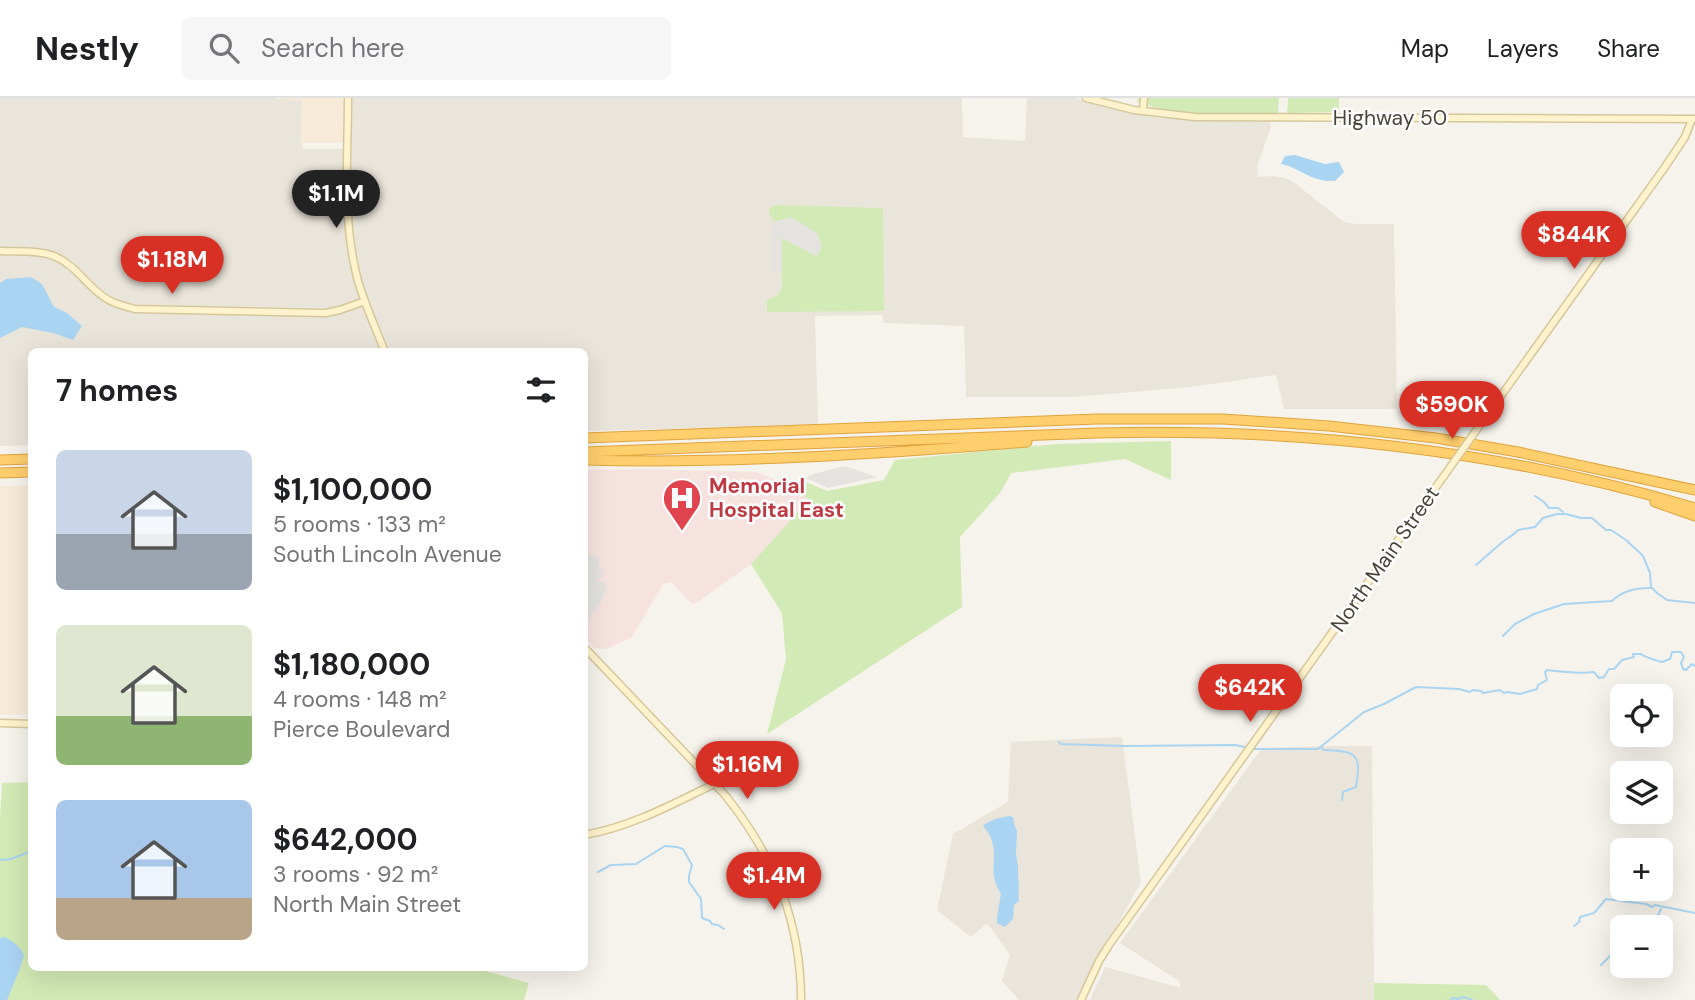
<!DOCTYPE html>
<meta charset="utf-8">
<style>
:root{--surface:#fff;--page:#f6f6f6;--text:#202124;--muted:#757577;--line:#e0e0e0;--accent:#d93025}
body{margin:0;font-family:"DM Sans",sans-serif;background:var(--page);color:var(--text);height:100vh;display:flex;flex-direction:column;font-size:26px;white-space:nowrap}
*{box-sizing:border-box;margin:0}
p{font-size:23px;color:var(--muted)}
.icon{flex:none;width:38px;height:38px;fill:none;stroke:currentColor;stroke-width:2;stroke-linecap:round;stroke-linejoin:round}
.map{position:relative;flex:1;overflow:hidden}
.side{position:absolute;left:28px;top:250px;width:560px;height:623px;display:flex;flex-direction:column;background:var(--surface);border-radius:10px;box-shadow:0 7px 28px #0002}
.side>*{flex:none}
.fabs{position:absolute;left:1610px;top:586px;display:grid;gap:14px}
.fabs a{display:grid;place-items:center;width:63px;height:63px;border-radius:10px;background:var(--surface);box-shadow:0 7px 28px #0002;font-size:35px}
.price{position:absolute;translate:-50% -60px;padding:0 16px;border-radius:24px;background:var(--accent);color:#fff;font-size:23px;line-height:46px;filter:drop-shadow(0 2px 4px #0008)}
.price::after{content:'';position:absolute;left:50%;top:42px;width:21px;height:16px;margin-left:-10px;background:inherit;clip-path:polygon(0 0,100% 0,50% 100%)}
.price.selected{background:#222;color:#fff}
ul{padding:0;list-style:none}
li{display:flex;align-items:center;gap:21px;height:175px;padding:0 28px}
li span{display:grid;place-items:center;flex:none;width:196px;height:140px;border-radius:10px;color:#555}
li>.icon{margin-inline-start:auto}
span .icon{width:84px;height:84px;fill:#fffc;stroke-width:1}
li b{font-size:30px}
h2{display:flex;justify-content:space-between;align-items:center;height:84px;padding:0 28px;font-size:30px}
header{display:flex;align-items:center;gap:42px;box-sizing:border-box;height:98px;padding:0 35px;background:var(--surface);border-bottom:2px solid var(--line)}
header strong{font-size:33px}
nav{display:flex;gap:38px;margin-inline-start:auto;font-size:24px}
.search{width:490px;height:63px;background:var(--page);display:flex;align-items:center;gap:18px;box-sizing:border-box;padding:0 24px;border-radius:10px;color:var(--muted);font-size:26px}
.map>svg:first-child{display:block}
.residential{fill:#eae5da}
.commercial{fill:#f7ead8}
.medical{fill:#f6e3e0}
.green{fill:#d2eab5}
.parking{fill:#e5e3e0}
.water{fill:#a9d4f2}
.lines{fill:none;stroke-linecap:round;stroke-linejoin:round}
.stream{stroke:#a9d4f2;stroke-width:2}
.secondary-casing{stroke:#d6c79b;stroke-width:9}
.highway-casing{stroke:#e0a43c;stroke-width:11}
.secondary{stroke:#fff3cd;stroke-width:6}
.highway{stroke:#ffcf6e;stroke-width:9}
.secondary-bridge-casing{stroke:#d6c79b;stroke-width:9;stroke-linecap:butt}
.secondary-bridge{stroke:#fff3cd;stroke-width:6}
.labels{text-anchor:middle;stroke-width:5;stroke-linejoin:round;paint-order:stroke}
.street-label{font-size:21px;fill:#4b4439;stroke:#fff}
.health-label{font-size:21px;font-weight:bold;fill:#be3a42;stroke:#fff;text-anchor:start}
</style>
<header>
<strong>Nestly</strong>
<div class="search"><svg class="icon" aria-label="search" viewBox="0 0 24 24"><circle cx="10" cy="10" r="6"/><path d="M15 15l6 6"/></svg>Search here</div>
<nav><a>Map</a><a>Layers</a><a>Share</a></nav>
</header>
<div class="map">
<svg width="1695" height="902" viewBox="0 0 1695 902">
<rect width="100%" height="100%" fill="#f6f3ec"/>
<path class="residential" d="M0,0H276L277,1H302L301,45L304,51H342L345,54V104L347,149L352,174L359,197V201L345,207L327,210L139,207L118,202L110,197L100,190L72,163L53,153L39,150L0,149Z
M352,0H962L963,39L1025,43L1027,0H1075L1113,11L1151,19L1207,23H1270L1271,29L1259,63L1257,70L1258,79L1273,78L1285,80L1292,83L1344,124L1356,126H1394L1397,311H1284L1276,277L1190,289L1074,299H966L964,228L884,225L882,217L815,218L818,327L585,333L584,254H390L364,192L355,156L353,138L351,99Z
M0,156L37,157L54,160L69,169L107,204L115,208L142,214L331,217L363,208L381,254H32L31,347L0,348Z
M1122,639L1141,784L1076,902H1019L1002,883L1010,857L987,825L971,839L937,812L953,736L1008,704L1011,644Z
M1330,648H1372L1374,902H1090L1105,869L1181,890L1179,883L1120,845L1262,650Z"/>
<path class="commercial" d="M281,0H345L344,45H301L302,2L281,1Z
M0,388H31V616L0,617Z"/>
<path class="medical" d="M647,371L755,374L787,385L810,402L751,466L693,507L671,484L663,486L632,539L606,551L594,550L585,540V372Z"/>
<path class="green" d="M1138,0H1279L1278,17L1254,15L1210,18L1185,16L1157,10L1137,4Z
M1288,0H1339V14L1287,15Z
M775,107L883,110L884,213L767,214V202L777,198L782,190L781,139L816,158L791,120L774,124L769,114L770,110Z
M1171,343V382L1125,361L1011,375L1000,395L960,439L962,509L767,636L786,561L782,515L751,466L809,402L787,385L801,382L827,393L884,382L895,362L1056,346Z
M31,684L32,870H475L529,885L524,902H0V720L2,685Z
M1374,885L1486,887L1500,902H1374Z"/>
<path class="parking" d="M791,119L817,135L822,148L817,158L782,140V174H772L771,136H774V124Z
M845,368L877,379L828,390L806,380L813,376Z
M587,456L600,460L598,470L605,473L600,481H598L596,484L599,482L606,486L605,488L607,489L601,503L585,527L584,459H586Z"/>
<path class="water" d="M1295,57L1325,66L1339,64L1344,74L1335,83C1310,84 1303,71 1281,66L1285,58Z
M31,179L42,186L54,209L67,215L82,228L73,242L53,235L22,229L0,240V185L6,181Z
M1009,718L1013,719L1014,726L1017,733L1016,757L1018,768L1019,803L1014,807L1013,821L1005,829L997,825V819L1001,796C987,773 998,763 992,743C991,738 986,732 983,727L995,721Z
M4,839C13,843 20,848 24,857L19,873L7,902H0V840Z"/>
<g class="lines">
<path class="stream" d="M1535,398L1544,404L1549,410H1558L1563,414
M1476,467C1484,460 1491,454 1499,447C1505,441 1513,438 1518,432L1535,429L1543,420L1557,416H1566L1581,420H1592L1606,432H1611L1626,442L1639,454L1643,458L1650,475L1651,489L1657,495L1667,502L1695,505
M1503,538L1515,526L1534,516L1564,506L1612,503C1622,493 1636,490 1650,490
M1059,644L1061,646L1125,648L1235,647L1245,649
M1322,650L1323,652C1356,653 1362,655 1356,689L1343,694L1342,702
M1254,651H1318L1364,614L1384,606L1416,589L1459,591L1470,594L1473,592L1481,593L1483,595L1500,592L1504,595L1507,594L1520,596L1537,591L1538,587L1547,582L1545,574L1547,572C1563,574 1578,576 1594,574L1599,580L1604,579L1609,571H1614L1622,562L1634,559L1633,556H1641C1646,560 1655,562 1662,564L1670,561L1672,554H1681L1684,559L1681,565L1683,571L1686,572L1692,566L1695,568
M0,762L11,761L32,753
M598,774L611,767L636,766L665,748L677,749L683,751L692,767L689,778V784L701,801L702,820L710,823L712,826L718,827L724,831
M1574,828L1579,824L1580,819L1594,815L1606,801L1646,806L1652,809L1655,807L1695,815
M1642,830L1658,817L1661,811
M1601,867L1622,846
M1451,902L1452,900L1458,901L1464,899L1472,902"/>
<g class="secondary-casing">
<path id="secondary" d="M348,0C348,60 342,124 358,183C365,207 376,231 385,254
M1086,0L1134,12L1195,19L1695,21
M1143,13L1144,0
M0,153C18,154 37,152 54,158C76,167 86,187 104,199C113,206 124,208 135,211L326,215L340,212L365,203
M1475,334L1665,69L1685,39L1692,21
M584,549L725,697C774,758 801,824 801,902
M0,625L32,626
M584,737C631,729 673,706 714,686
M1081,902L1099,863L1109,847L1451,368"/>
</g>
<g class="highway-casing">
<path id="highway" d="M584,340L1097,321H1223L1329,328L1436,340L1518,354L1695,392
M584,354L1098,335C1299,330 1502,352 1695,410
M0,362L32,361
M584,362C732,366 879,356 1027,344
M0,375L32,374
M1655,404L1695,418"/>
</g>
<use href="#secondary" class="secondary"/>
<use href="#highway" class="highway"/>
<g class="secondary-bridge-casing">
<path id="secondary-bridge" d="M1451,368L1475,334"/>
</g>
<use href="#secondary-bridge" class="secondary-bridge"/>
</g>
<defs>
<g id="hospital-pin" transform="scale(2.0125)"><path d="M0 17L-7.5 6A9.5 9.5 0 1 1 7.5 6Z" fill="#e0444e" stroke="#fff"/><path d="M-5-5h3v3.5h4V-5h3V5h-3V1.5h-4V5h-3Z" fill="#fff"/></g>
</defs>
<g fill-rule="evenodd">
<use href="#hospital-pin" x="682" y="400"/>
</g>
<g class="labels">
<g class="street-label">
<text x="1390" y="27">Highway 50</text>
<text transform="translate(1385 461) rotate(-55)" y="7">North Main Street</text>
</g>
<g class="health-label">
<text x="709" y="395">Memorial<tspan x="709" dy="24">Hospital East</tspan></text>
</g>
</g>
</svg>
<div class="fabs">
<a><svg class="icon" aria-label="locate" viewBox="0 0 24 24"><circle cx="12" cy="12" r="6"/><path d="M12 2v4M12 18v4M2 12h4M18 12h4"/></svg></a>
<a><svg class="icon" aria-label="layers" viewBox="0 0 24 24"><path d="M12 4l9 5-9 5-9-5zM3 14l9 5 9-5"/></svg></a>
<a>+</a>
<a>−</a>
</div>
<b class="price selected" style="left:336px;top:132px">$1.1M</b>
<b class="price" style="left:1574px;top:173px">$844K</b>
<b class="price" style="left:172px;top:198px">$1.18M</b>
<b class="price" style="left:1452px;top:343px">$590K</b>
<b class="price" style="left:1250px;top:626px">$642K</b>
<b class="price" style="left:747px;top:703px">$1.16M</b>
<b class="price" style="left:774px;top:814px">$1.4M</b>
<section class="side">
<h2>7 homes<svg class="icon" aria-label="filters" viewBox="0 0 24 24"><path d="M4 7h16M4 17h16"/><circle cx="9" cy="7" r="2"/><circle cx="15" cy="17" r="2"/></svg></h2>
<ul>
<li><span style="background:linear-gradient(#c9d6e8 60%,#9aa5b1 0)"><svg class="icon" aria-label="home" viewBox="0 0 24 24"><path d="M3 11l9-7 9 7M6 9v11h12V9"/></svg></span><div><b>$1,100,000</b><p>5 rooms · 133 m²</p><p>South Lincoln Avenue</p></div></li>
<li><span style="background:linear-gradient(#dfe7d0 65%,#8fb573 0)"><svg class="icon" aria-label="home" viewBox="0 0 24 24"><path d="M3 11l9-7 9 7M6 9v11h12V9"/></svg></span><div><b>$1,180,000</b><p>4 rooms · 148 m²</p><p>Pierce Boulevard</p></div></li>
<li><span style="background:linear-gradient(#a9c7e8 70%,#b9a48a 0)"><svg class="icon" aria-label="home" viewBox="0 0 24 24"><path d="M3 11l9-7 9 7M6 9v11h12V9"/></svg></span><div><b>$642,000</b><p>3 rooms · 92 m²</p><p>North Main Street</p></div></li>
</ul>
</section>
</div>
